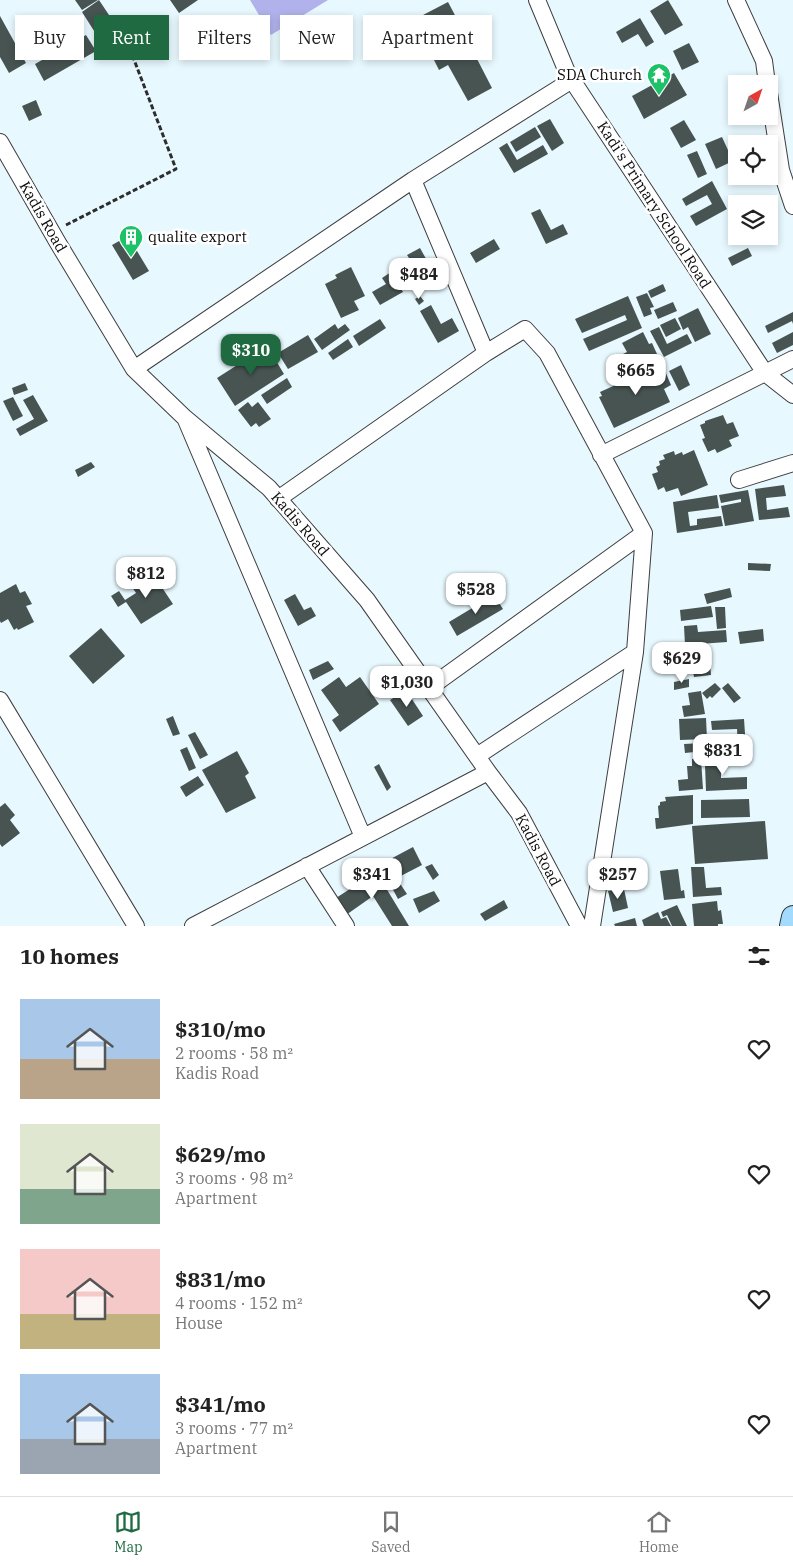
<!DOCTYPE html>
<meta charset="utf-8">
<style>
:root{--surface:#fff;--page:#f6f6f6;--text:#222;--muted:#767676;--line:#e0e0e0;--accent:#206a41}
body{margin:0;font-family:"IBM Plex Serif",serif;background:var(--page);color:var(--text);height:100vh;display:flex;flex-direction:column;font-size:19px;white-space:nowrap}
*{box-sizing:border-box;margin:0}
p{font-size:16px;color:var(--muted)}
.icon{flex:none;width:28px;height:28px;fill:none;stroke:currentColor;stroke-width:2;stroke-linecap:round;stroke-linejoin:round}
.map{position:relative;height:926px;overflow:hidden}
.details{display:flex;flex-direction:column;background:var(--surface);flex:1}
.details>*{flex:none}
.hud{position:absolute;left:15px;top:15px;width:500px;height:45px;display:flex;gap:10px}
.needle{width:32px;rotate:40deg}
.fabs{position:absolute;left:728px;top:75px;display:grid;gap:10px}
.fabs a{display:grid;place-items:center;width:50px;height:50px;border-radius:0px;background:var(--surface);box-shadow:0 2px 8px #0003;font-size:25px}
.price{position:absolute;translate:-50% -42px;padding:0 11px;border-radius:10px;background:#fff;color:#222;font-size:16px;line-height:32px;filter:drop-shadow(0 1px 2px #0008)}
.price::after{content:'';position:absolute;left:50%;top:30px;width:15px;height:11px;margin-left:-8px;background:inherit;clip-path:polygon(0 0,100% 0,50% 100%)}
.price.active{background:var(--accent);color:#fff}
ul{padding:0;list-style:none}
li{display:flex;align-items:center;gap:15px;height:125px;padding:0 20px}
li span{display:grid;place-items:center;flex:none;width:140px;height:100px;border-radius:0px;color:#555}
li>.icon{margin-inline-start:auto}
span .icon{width:60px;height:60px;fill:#fffc;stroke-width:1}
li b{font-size:21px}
h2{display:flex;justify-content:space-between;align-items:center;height:60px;padding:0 20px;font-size:21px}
.tag{padding:0 18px;border-radius:0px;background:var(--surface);box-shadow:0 2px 8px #0003;font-size:18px;line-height:45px}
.tag.active{background:var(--accent);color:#fff}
.menu{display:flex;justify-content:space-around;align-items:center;height:70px;border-top:1px solid var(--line);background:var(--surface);font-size:14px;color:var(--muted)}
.menu a{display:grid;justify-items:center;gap:2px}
.menu .active{color:var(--accent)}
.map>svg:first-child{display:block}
.green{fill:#b1b2eb}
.building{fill:#475452}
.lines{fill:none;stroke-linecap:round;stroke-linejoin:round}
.minor-casing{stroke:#3e3e3e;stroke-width:18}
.secondary-casing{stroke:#2d2d2d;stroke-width:24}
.path{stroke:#2d2d2d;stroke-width:3;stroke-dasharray:5 2.5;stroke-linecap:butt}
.minor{stroke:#fff;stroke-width:16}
.secondary{stroke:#a3dbff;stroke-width:22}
.labels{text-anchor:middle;stroke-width:5;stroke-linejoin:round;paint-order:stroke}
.poi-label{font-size:15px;fill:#0b0b0b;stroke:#fff;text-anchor:end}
.street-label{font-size:15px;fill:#0b0b0b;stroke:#fff}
</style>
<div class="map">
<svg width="793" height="926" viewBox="0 0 793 926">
<rect width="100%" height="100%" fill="#e8f8ff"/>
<path class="green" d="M250,0H328L271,35Z"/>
<path class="building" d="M75,0H98L82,10Z
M99,0L123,36L105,48L82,12Z
M170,0H198L179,13Z
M668,0L683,25L665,35L650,11Z
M448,2L465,34L477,28L489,51L476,57L492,88L468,101L448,65L439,70L430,52L440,47L423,15Z
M0,16L26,63L9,73L0,57Z
M640,18L654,42L646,47L638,34L622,43L616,32Z
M86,35L96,51L44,81L35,64Z
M689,43L699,62L682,70L673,51Z
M674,73L687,95L644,119L632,96Z
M36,100L42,115L29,121L22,106Z
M550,119L564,143L552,151L537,126Z
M684,120L696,140L681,148L670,128Z
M535,127L541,137L516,152L510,142Z
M722,137L733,161L716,169L705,144Z
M507,143L517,160L543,145L548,154L514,173L499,148Z
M697,151L707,174L698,178L687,155Z
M712,181L727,209L696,226L690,216L712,204L707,195L686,206L682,199Z
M540,209L551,230L563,224L568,234L546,244L531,213Z
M128,236L149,271L133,280L112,245Z
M494,239L500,249L476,263L470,253Z
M420,248L434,273L410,286L397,265L409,258L407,255Z
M748,248L752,256L732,266L728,258Z
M351,267L365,296L354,301L359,310L341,318L325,284L337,278L335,275Z
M391,272L403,292L380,305L372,292L386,284L382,278Z
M663,284L666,291L651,298L648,291Z
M647,293L654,307L650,308L652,314L644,317L636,297Z
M420,296L424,301L419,305L415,299Z
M628,296L642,328L589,351L583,339L627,320L625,315L582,333L575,319Z
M673,302L677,311L658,319L654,310Z
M431,305L441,324L452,318L459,331L438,343L420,311Z
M698,308L711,334L695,342L688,327L683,330L678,318Z
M793,312V324L792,321L768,333L765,326Z
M675,318L681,329L666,337L660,325Z
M380,319L386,328L359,346L353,336Z
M335,324L338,329L345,324L350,330L322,350L314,339Z
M659,327L667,344L687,334L692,343L664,357L650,331Z
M643,332L649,344L652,343L657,354L653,356L656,362L639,371L637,368L635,369L632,364L629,366L623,354L627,352L622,343Z
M793,332V345L777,353L772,343Z
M308,335L318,352L288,369L278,353Z
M348,339L353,347L333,360L328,353Z
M267,346L284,374L235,406L217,378Z
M662,364L671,385L664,389L670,402L614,428L599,397L602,396L600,392Z
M681,365L690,385L679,391L669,371Z
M287,378L292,387L267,404L261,395Z
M25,383L28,390L14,395L12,388Z
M33,395L48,421L20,436L16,429L34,419L23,400Z
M13,397L23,416L13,421L3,401Z
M248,402L252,407L258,402L271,419L259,427L256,423L251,427L238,410Z
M723,415L727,424L733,422L739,436L729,440L732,446L717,453L715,449L708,452L702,439L705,438L700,425L705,423V421Z
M694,450L708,485L681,496L678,488L666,492L664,487L658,490L652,474L658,472L656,467L660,465L659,461L665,459L663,455L674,451L675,455L682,452L683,455Z
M91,462L95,467L78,477L75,470Z
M784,485L786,496L766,498L767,510L788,507L790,517L759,520L755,489Z
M748,490L754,521L725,526L721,506L741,502V499L721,503L719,495Z
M717,495L719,508L688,512L690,526L697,525V519L721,516L723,526L677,533L673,502Z
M748,563L771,564L770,571L748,570Z
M153,574L173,604L141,624L126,602L118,607L111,596L119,591L125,600L136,593L132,587Z
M16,584L20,593L25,591L32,604L26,606L34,622L18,630L17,628L14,630L8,619L1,623L0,621V593Z
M730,588L732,597L707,604L704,594Z
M295,594L304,610L311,607L316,616L298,626L284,600Z
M494,595L503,609L457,636L449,622Z
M711,606L713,617L681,621L680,610Z
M715,607H725L726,628L717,629Z
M697,625L698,632L726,630L727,642L685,645L684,626Z
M101,628L125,656L93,684L69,656Z
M763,629L764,641L740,644L738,632Z
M709,650L711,675L694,677L693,672H700L699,663L683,664L682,653Z
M328,661L334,669L313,680L309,670Z
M339,677L346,687L360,677L379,704L340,732L332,720L339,715L321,690Z
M689,679V687L674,690V682Z
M715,683L721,689L712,698L710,696L707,699L702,693Z
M728,683L741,698L734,703L722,688Z
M406,690L423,716L408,726L390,700Z
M701,691L705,714L684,717L682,706L690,705L688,693Z
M173,716L180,734L173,736L166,719Z
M706,718L707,739L680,740L679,719Z
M744,719L746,748L738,749L737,729L712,730L711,721Z
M195,732L208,755L200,759L188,735Z
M732,740L733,750L715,752L714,741Z
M703,743L704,751L685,753L684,744Z
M187,747L196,768L189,771L180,750Z
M237,751L249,773L245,776L256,798L226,813L202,770Z
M742,757V763L721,764V778L747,777V789L706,791L705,765H708V758Z
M692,759H701L703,789L679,791L678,780L688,779L687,766H692Z
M379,764L391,787L387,791L374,767Z
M198,776L204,785L186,797L180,787Z
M693,795V824L656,829L655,818H659L658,806L660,805V802L666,801L665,797Z
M749,799L750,817L701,818V800Z
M5,803L15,815L10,820L20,833L2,847L0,844V807Z
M765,821L768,859L695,864L692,826Z
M413,847L422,865L393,880L383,863Z
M432,864L439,875L433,880L425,867Z
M691,867H704L706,888L721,887L722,895L693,897Z
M678,869L681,891L684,890L685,898L664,900L660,871Z
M373,874L383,890L386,888L409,926H392L373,896L346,915L336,898Z
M399,882L407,894L398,899L391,886Z
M624,889L628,908L613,912L608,891Z
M434,891L440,901L419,913L413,899Z
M504,900L508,908L485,921L480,914Z
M717,901L718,911L721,910L723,924H718V926H694L692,904Z
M677,905L687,926H672L667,915L663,917L661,912Z
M658,912L661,919L666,917L671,926H644L642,920Z
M635,918L637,926H615L614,924Z"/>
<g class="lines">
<g class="minor-casing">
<path id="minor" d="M537,0L567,72L572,80L765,373L793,395
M736,0L764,61L767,84
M769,93L781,170L793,206
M0,142L58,243L134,369L185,418L269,488L367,600L488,772L519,813L579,926
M413,180L486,353
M134,369L413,180L572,80
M186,420L363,837
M601,455L793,359
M739,480L793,463
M278,499L486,353L525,329L547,353L644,533L635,652L592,926
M429,688L644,533
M0,700L136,926
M477,756L635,652
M307,866L346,926
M193,926L488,772"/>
</g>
<g class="secondary-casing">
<path id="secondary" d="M791,926L793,917"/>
</g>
<path class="path" d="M66,225L176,169L128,44"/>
<use href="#minor" class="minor"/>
<use href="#secondary" class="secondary"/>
</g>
<defs>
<g id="temple-pin" transform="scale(1.25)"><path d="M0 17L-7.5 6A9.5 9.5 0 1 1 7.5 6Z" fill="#1dc167" stroke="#fff"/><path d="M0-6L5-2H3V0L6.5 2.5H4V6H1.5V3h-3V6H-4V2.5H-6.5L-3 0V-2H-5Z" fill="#fff"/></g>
<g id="building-pin" transform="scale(1.25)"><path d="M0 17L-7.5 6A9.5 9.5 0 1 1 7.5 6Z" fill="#1dc167" stroke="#fff"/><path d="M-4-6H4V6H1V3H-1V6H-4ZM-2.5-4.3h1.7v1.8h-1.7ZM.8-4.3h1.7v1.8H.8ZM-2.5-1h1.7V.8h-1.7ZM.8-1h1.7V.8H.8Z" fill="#fff"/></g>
</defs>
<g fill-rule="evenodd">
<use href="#temple-pin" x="659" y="75"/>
<use href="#building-pin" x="131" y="237"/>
</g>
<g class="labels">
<g class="poi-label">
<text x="642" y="80">SDA Church</text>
<text x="148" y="242" text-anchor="start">qualite export</text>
</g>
<g class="street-label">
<text transform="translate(654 205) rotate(57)" y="5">Kadi's Primary School Road</text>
<text transform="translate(43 217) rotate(60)" y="5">Kadis Road</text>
<text transform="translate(300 524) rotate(49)" y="5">Kadis Road</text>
<text transform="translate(538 850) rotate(62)" y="5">Kadis Road</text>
</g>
</g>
</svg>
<div class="fabs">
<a><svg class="needle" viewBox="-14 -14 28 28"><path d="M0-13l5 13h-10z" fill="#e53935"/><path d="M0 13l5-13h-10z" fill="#767676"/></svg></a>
<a><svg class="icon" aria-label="locate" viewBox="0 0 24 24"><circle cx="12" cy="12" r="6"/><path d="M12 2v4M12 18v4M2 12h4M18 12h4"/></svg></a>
<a><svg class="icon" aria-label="layers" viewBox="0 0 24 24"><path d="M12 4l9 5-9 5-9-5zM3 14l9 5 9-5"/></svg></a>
</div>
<b class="price" style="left:419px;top:300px">$484</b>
<b class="price active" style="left:251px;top:376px">$310</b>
<b class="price" style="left:636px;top:396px">$665</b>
<b class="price" style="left:146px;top:599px">$812</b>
<b class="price" style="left:476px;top:615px">$528</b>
<b class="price" style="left:682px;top:684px">$629</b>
<b class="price" style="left:407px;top:708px">$1,030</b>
<b class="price" style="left:723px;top:776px">$831</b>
<b class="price" style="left:372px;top:900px">$341</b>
<b class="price" style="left:618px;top:900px">$257</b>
<div class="hud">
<a class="tag">Buy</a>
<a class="tag active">Rent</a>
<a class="tag">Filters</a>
<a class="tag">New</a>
<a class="tag">Apartment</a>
</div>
</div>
<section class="details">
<h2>10 homes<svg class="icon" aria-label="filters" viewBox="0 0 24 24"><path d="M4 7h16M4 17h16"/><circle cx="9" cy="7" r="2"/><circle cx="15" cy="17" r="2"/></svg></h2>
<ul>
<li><span style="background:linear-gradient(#a9c7e8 60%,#b9a48a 0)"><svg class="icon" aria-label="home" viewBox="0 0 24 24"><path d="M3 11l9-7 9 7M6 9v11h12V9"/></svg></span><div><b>$310/mo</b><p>2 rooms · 58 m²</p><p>Kadis Road</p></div><svg class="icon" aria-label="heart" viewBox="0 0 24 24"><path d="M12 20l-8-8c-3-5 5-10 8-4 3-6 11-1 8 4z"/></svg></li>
<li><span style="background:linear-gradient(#dfe7d0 65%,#7fa58c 0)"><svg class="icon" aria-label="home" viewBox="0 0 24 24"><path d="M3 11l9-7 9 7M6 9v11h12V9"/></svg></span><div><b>$629/mo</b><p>3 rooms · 98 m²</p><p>Apartment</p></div><svg class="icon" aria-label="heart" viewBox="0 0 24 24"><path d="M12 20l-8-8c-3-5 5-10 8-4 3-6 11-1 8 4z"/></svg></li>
<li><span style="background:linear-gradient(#f6c9c9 65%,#c2b280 0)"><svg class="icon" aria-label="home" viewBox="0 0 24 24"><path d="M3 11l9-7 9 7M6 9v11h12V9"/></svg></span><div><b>$831/mo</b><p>4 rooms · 152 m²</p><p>House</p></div><svg class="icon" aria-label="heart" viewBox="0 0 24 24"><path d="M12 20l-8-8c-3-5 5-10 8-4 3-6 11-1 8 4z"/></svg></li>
<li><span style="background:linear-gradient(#a9c7e8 65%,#9aa5b1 0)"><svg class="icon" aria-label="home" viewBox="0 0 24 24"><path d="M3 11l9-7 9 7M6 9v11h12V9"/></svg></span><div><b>$341/mo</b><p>3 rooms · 77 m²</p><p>Apartment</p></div><svg class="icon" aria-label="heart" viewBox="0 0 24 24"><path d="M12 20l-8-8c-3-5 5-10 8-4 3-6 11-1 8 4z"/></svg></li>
</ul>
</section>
<nav class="menu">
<a class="active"><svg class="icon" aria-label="map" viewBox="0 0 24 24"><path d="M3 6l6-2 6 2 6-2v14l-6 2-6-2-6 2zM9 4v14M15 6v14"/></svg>Map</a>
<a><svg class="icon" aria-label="saved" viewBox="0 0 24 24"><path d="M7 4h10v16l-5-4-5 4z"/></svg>Saved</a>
<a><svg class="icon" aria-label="home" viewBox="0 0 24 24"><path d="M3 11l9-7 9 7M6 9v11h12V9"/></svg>Home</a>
</nav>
